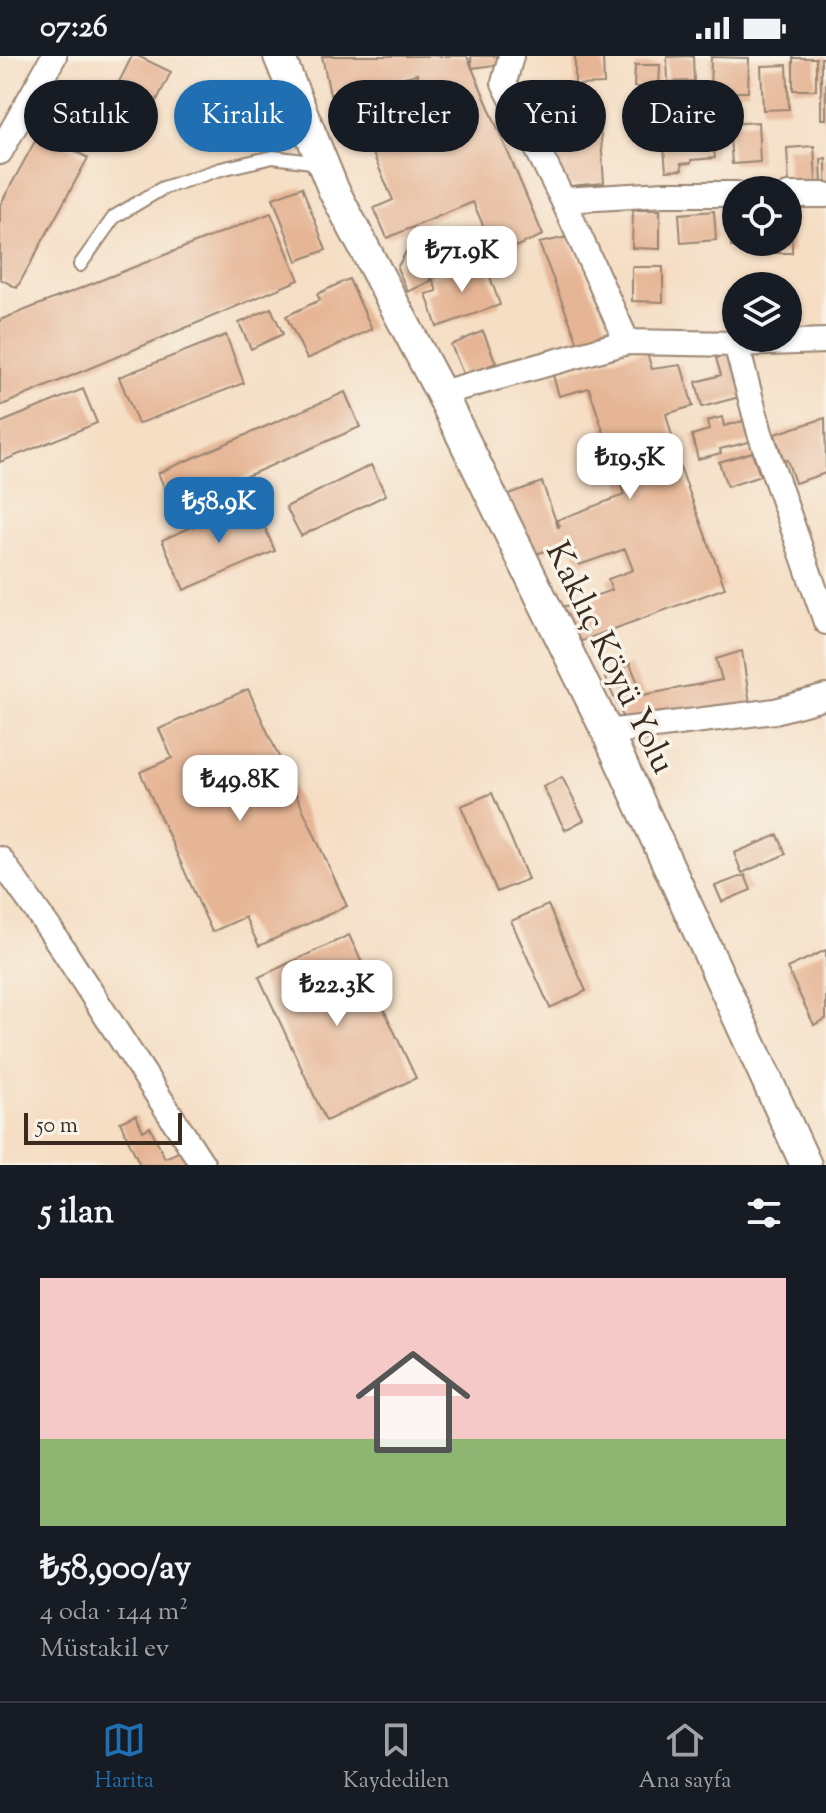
<!DOCTYPE html>
<html lang="tr">
<meta charset="utf-8">
<style>
:root{--surface:#171b24;--page:#242831;--text:#f1f3f6;--muted:#9ea1a6;--line:#363941;--accent:#1f6fb2}
body{margin:0;font-family:"Sorts Mill Goudy",serif;background:var(--page);color:var(--text);height:100vh;display:flex;flex-direction:column;font-size:30px;white-space:nowrap}
*{box-sizing:border-box;margin:0}
p{font-size:26px;color:var(--muted)}
.icon{flex:none;width:44px;height:44px;fill:none;stroke:currentColor;stroke-width:2;stroke-linecap:round;stroke-linejoin:round}
.map{position:relative;height:1109px;overflow:hidden}
.side{display:flex;flex-direction:column;background:var(--surface);flex:1}
.side>*{flex:none}
.hud{position:absolute;left:24px;top:24px;width:778px;height:72px;display:flex;gap:16px}
.controls{position:absolute;left:722px;top:120px;display:grid;gap:16px}
.controls a{display:grid;place-items:center;width:80px;height:80px;border-radius:50%;background:var(--surface);box-shadow:0 2px 6px #0004;font-size:40px}
.scale{position:absolute;left:24px;bottom:20px;width:158px;box-sizing:border-box;padding-left:8px;border:4px solid #3b2a1e;border-top:0;font-size:22px;line-height:28px;white-space:nowrap;color:#3b2a1e;-webkit-text-stroke:6px #f7f3e8;paint-order:stroke}
.price{position:absolute;translate:-50% -68px;padding:0 18px;border-radius:16px;background:#fff;color:#222;font-size:26px;line-height:52px;filter:drop-shadow(0 2px 4px #0008)}
.price::after{content:'';position:absolute;left:50%;top:48px;width:24px;height:18px;margin-left:-12px;background:inherit;clip-path:polygon(0 0,100% 0,50% 100%)}
.price.selected{background:var(--accent);color:#fff}
ul{padding:0;list-style:none}
li{display:grid;align-content:center;gap:16px;height:424px;padding:0 40px}
li+li{border-top:2px solid var(--line)}
li span{display:grid;place-items:center;height:248px;border-radius:0px;color:#555}
li>.icon{margin-inline-start:auto}
span .icon{width:144px;height:144px;fill:#fffc;stroke-width:1}
li b{font-size:34px}
h2{display:flex;justify-content:space-between;align-items:center;height:96px;padding:0 40px;font-size:34px}
.tag{padding:0 28px;border-radius:36px;background:var(--surface);box-shadow:0 2px 6px #0004;font-size:28px;line-height:72px}
.tag.selected{background:var(--accent);color:#fff}
.status{display:flex;justify-content:space-between;align-items:center;height:56px;padding:0 40px;background:var(--surface);direction:ltr}
.status svg{height:22px;fill:currentColor}
.menu{display:flex;justify-content:space-around;align-items:center;height:112px;border-top:2px solid var(--line);background:var(--surface);font-size:22px;color:var(--muted)}
.menu a{display:grid;justify-items:center;gap:4px}
.menu .selected{color:var(--accent)}
.map>svg:first-child{display:block}
.building{fill:#e6b595}
.lines{fill:none;stroke-linecap:round;stroke-linejoin:round}
.service-casing{stroke:#988471;stroke-width:16}
.minor-casing{stroke:#988471;stroke-width:28}
.tertiary-casing{stroke:#988471;stroke-width:34}
.service{stroke:#fff;stroke-width:12}
.minor{stroke:#fff;stroke-width:24}
.tertiary{stroke:#fff;stroke-width:30}
.labels{text-anchor:middle;stroke-width:7;stroke-linejoin:round;paint-order:stroke}
.street-label{font-size:34px;fill:#3b2a1e;stroke:#f7f3e8}
</style>
<div class="status"><b>07:26</b><svg viewBox="0 0 49 12"><path d="M0 12V9h3v3zM5 12V6h3v6zM10 12V3h3v9zM15 12V0h3v12zM26 1h20v11H26zM47 4h2v5h-2z"/></svg></div>
<div class="map">
<svg width="826" height="1109" viewBox="0 0 826 1109">
<rect width="100%" height="100%" fill="#f7f3e8"/>
<filter id="ink" filterUnits="userSpaceOnUse"><feTurbulence type="fractalNoise" baseFrequency=".0125" numOctaves="2"/><feDisplacementMap in="SourceGraphic" scale="16" xChannelSelector="R" yChannelSelector="G"/><feConvolveMatrix kernelMatrix="1 2 1 2 8 2 1 2 1" color-interpolation-filters="sRGB"/></filter>
<filter id="wash" filterUnits="userSpaceOnUse"><feTurbulence type="fractalNoise" baseFrequency=".006" numOctaves="4" result="noise"/><feDisplacementMap in="SourceGraphic" scale="32" xChannelSelector="R" yChannelSelector="G"/><feGaussianBlur stdDeviation="1.8" result="paint"/><feColorMatrix in="noise" values="0 0 0 0 0 0 0 0 0 0 0 0 0 0 0 0 0 1.4 0 .05"/><feComposite in="paint" operator="in"/></filter>
<g filter="url(#wash)">
<rect width="100%" height="100%" fill="#f5dec4"/>
<g id="blocks">
<path class="building" d="M132,0H138L171,16L139,80L101,62Z
M322,0H467L543,179L496,199L473,146L387,182L374,152L393,144L367,84L433,56L417,18L330,39Z
M471,0H502L503,8L472,12Z
M575,0H603L604,28L575,29Z
M693,0L694,25L668,26L667,1Z
M711,1L749,2L748,36H710Z
M793,2H816V34H793Z
M821,2H826V63H821Z
M635,9H660L659,31H634Z
M787,9L789,53L763,54L761,10Z
M758,66L760,106L732,108L729,68Z
M600,67L604,127L569,130L537,70Z
M712,72L715,102L691,104V107L681,108L682,114L666,115L663,81L674,80V76Z
M40,76L88,102L17,232L0,223V149Z
M814,90L816,126L789,128L787,92Z
M826,102V128L822,129L821,103Z
M302,131L326,194L297,205L273,142Z
M788,152H792V197H762V190L731,191V157H736V186H788Z
M633,154H660V193L632,192Z
M714,155L716,184L681,187L679,158Z
M271,157L299,224L0,350V264Z
M568,181L609,277L578,287L539,187Z
M429,191L436,207L429,214L431,225L408,236L397,212L407,194Z
M484,204L500,249L437,271L426,238L437,235L432,222Z
M632,211H663V246L632,245Z
M349,223L372,273L307,303L286,260L320,244L317,238Z
M271,252L283,278L251,293L239,267Z
M483,275L496,307L464,320L451,289Z
M226,279L244,327L138,368L119,321Z
M646,294L652,313L681,309L693,350L666,358L680,411L725,532L576,587L563,551L612,534L608,523L633,514L625,493L579,509L571,486L536,498L530,481L524,483L508,438L542,426L558,471L560,470L557,464L624,439L589,332L559,340L553,319Z
M732,298L743,340L702,351L696,326L721,319L716,302Z
M83,333L97,367L0,406V367Z
M345,336L360,371L173,452L158,417Z
M722,361L724,370L751,363L757,384L720,393L721,397L698,403L692,379L709,374L707,365Z
M825,362L826,417L795,427L787,404L784,405L775,378Z
M752,396L760,420L727,431L719,406Z
M371,409L386,439L301,480L286,451Z
M253,444L275,495L184,534L162,484Z
M742,595L750,648L626,667L605,622L630,608L643,639L722,624L716,603Z
M248,633L347,850L259,890L245,861L212,876L140,716L172,702L159,673Z
M562,721L584,764L565,774L543,731Z
M492,737L528,823L497,836L461,750Z
M778,779L786,798L742,817L734,797Z
M745,819L751,834L722,846L715,830Z
M548,849L586,935L550,952L511,865Z
M349,879L416,1022L326,1065L259,921Z
M826,894V963L814,969L787,912Z
M136,1059L143,1075L150,1071L165,1102L183,1094L190,1109H140L120,1066Z"/>
</g>
</g>
<g filter="url(#ink)">
<use href="#blocks" fill-opacity="0" stroke="#988471" stroke-width="2"/>
<g class="lines">
<g class="service-casing">
<path id="service" d="M80,209L114,161L163,132L221,113L273,101L319,107"/>
</g>
<g class="minor-casing">
<path id="minor" d="M511,0L504,27L563,144L627,286
M0,96L54,0
M788,139H826
M563,144L665,138H736
M736,288L760,377L826,566
M441,337L627,286L736,288L826,285
M607,676L775,655L826,641
M0,803L51,875L203,1109"/>
</g>
<g class="tertiary-casing">
<path id="tertiary" d="M279,0L334,135L441,337L607,676L806,1109"/>
</g>
<use href="#service" class="service"/>
<use href="#minor" class="minor"/>
<use href="#tertiary" class="tertiary"/>
</g>
</g>
<g class="labels">
<g class="street-label">
<text transform="translate(612 601) rotate(64)" y="12">Kaklıç Köyü Yolu</text>
</g>
</g>
</svg>
<div class="controls">
<a><svg class="icon" aria-label="locate" viewBox="0 0 24 24"><circle cx="12" cy="12" r="6"/><path d="M12 2v4M12 18v4M2 12h4M18 12h4"/></svg></a>
<a><svg class="icon" aria-label="layers" viewBox="0 0 24 24"><path d="M12 4l9 5-9 5-9-5zM3 14l9 5 9-5"/></svg></a>
</div>
<div class="scale">50 m</div>
<b class="price" style="left:462px;top:238px">₺71.9K</b>
<b class="price" style="left:630px;top:445px">₺19.5K</b>
<b class="price selected" style="left:219px;top:489px">₺58.9K</b>
<b class="price" style="left:240px;top:767px">₺49.8K</b>
<b class="price" style="left:337px;top:972px">₺22.3K</b>
<div class="hud">
<a class="tag">Satılık</a>
<a class="tag selected">Kiralık</a>
<a class="tag">Filtreler</a>
<a class="tag">Yeni</a>
<a class="tag">Daire</a>
</div>
</div>
<section class="side">
<h2>5 ilan<svg class="icon" aria-label="filters" viewBox="0 0 24 24"><path d="M4 7h16M4 17h16"/><circle cx="9" cy="7" r="2"/><circle cx="15" cy="17" r="2"/></svg></h2>
<ul>
<li><span style="background:linear-gradient(#f6c9c9 65%,#8fb573 0)"><svg class="icon" aria-label="home" viewBox="0 0 24 24"><path d="M3 11l9-7 9 7M6 9v11h12V9"/></svg></span><div><b>₺58,900/ay</b><p>4 oda · 144 m²</p><p>Müstakil ev</p></div></li>
</ul>
</section>
<nav class="menu">
<a class="selected"><svg class="icon" aria-label="map" viewBox="0 0 24 24"><path d="M3 6l6-2 6 2 6-2v14l-6 2-6-2-6 2zM9 4v14M15 6v14"/></svg>Harita</a>
<a><svg class="icon" aria-label="saved" viewBox="0 0 24 24"><path d="M7 4h10v16l-5-4-5 4z"/></svg>Kaydedilen</a>
<a><svg class="icon" aria-label="home" viewBox="0 0 24 24"><path d="M3 11l9-7 9 7M6 9v11h12V9"/></svg>Ana sayfa</a>
</nav>
